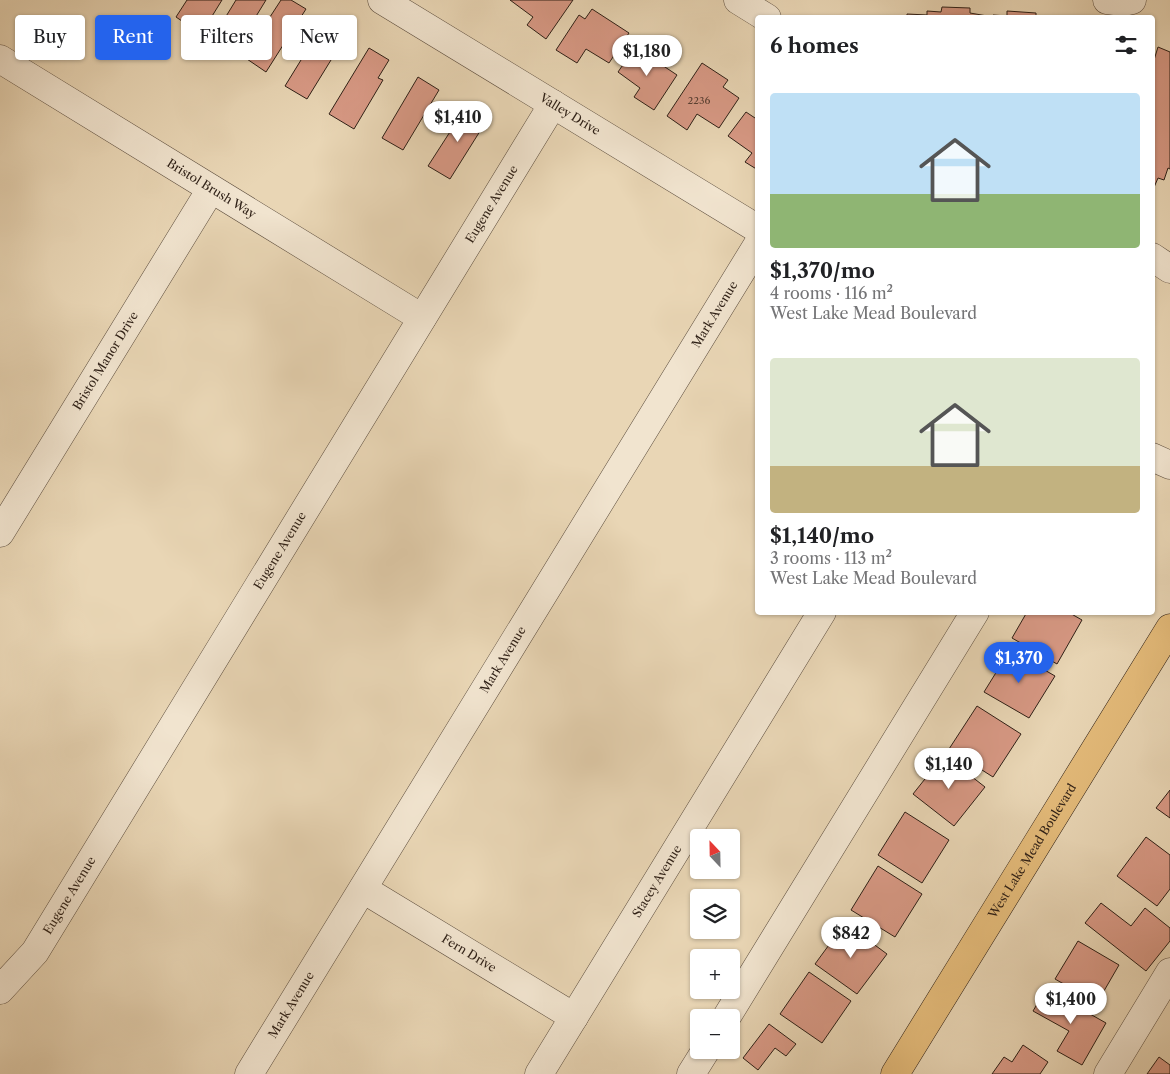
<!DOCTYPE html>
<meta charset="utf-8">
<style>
:root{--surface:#fff;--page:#f2f2f2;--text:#202124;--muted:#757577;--accent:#2563eb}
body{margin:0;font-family:"Libre Caslon Text",serif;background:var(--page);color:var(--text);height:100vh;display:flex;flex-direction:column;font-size:19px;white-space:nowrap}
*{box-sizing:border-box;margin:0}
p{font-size:16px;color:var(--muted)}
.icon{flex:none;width:28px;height:28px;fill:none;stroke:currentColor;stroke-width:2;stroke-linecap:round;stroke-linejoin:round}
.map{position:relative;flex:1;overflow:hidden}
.details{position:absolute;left:755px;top:15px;width:400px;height:600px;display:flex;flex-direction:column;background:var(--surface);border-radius:5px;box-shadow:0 1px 4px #0004}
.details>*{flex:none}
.guide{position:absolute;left:15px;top:15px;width:475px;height:45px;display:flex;gap:10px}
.needle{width:32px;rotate:338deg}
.buttons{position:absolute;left:690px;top:829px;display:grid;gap:10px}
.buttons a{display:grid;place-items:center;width:50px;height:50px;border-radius:5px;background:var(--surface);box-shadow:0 1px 4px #0004;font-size:25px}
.price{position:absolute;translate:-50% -42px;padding:0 11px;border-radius:18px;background:#fff;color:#222;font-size:16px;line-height:32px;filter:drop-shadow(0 1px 2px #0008)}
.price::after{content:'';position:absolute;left:50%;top:30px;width:15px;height:11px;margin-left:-8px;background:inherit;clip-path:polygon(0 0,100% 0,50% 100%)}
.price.selected{background:var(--accent);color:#fff}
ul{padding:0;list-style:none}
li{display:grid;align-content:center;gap:10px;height:265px;padding:0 15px}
li span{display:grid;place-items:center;height:155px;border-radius:5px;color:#555}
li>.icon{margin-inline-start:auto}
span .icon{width:90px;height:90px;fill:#fffc;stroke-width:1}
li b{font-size:21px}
h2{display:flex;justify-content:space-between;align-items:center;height:60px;padding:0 15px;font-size:21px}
.tag{padding:0 18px;border-radius:5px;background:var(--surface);box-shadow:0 1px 4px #0004;font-size:18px;line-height:45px}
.tag.selected{background:var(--accent);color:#fff}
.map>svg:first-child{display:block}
.building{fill:#d89985;stroke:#2d1f16}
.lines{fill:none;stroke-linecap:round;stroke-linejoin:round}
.minor-casing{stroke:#5c4d3e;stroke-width:29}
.major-casing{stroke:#2d1f16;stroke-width:29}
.minor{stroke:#f1e4cf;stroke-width:28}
.major{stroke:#e4bb7a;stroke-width:28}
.labels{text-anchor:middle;stroke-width:5;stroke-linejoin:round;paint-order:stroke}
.number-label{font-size:10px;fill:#583e32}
.street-label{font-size:12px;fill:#2d1f16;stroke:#f1e4cf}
</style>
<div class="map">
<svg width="1170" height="1074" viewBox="0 0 1170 1074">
<rect width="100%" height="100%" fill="#e9d6b5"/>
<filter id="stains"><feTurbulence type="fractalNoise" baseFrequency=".004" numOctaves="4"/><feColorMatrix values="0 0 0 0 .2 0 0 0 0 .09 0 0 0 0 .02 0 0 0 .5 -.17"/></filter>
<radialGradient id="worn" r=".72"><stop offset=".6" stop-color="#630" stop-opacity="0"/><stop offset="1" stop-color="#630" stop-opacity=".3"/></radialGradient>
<path class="building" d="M187,0H222L201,34L176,17Z
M236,0H266L236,49L214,36Z
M281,0H291L306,9L266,72L244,57Z
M510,0H573L546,39L527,25L533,17Z
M942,7L970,8V13L993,17V15L1007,16V11L1036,13V17L1038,18H907V14L927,15V11L941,12Z
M592,9L629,33L609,63L586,49L577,63L556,50L579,15L585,19Z
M325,21L347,34L307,99L285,86Z
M635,47L677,75L654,110L634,97L640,88L618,72Z
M1158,47L1170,52V169L1168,168L1164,180L1158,178L1152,192V59L1154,60Z
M369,48L389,60L378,78L383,80L354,129L329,114Z
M702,63L728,80L723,87L739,98L719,128L697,114L687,130L667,116Z
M418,77L439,90L403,150L382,138Z
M466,107L487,120L450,179L428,166Z
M746,112L758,120V170L745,162L752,153L728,136Z
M1027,612H1068L1082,620L1057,664L1012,638Z
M1010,650L1055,676L1029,718L984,692Z
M977,706L1021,734L993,777L949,749Z
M944,755L985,787L954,826L913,794Z
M1170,790V818L1156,808Z
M905,812L949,840L922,883L878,855Z
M1146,837L1170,855V889L1157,906L1117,876Z
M878,866L922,894L895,937L851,910Z
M1101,903L1131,926L1145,908L1170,928V941L1146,971L1085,923Z
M845,923L887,954L857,994L815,964Z
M1078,941L1119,965L1097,1003L1055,979Z
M809,972L851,1001L822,1043L780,1014Z
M1046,989L1106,1023L1082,1065L1057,1051L1069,1031L1033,1011Z
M769,1024L796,1044L786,1056L775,1048L758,1070L743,1058Z
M1023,1045L1048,1062L1040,1074H992L1004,1057L1012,1062Z
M1159,1057L1170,1065V1074H1147Z"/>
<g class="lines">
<g class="minor-casing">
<g id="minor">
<path id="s1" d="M382,0L758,229"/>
<path d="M738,0L767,18"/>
<path d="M1107,0L1123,2L1132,0"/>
<path id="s2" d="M0,59L422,318"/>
<path d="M1152,257L1170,269"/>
<path d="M1152,457L1170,465"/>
<path id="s3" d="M0,533L211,189"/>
<path id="s4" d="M363,889L574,1017"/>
<path id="s5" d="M0,990L35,952L553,104"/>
<path d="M726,1018L975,612"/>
<path id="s6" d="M249,1074L758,244"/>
<path id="s7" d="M539,1074L822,612"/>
<path d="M691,1074L706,1050"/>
<path d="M1108,1074L1170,972"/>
</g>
</g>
<g class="major-casing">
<g id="major">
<path id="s8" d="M895,1074L1170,628"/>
</g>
</g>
<use href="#minor" class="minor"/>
<use href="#major" class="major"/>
</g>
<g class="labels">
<g class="number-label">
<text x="699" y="104">2236</text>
</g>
<g class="street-label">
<text dy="4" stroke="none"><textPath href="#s1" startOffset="220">Valley Drive</textPath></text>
<text dy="4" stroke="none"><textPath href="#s2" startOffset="248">Bristol Brush Way</textPath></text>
<text dy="4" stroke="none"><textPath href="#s5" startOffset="928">Eugene Avenue</textPath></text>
<text dy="4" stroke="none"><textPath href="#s6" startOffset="891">Mark Avenue</textPath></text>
<text dy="4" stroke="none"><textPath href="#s3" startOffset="202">Bristol Manor Drive</textPath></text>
<text dy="4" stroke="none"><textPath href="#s5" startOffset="522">Eugene Avenue</textPath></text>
<text dy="4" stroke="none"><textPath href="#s6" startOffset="486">Mark Avenue</textPath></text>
<text dy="4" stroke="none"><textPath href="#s8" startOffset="262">West Lake Mead Boulevard</textPath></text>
<text dy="4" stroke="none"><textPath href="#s7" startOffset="226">Stacey Avenue</textPath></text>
<text dy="4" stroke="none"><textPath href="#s5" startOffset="118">Eugene Avenue</textPath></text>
<text dy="4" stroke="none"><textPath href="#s4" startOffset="124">Fern Drive</textPath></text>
<text dy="4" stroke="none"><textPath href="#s6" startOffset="81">Mark Avenue</textPath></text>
</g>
</g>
<rect width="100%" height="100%" filter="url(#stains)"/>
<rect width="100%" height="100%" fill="url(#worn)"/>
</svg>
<div class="buttons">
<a><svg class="needle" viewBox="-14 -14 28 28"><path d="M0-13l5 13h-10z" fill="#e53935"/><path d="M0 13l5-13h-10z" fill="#757577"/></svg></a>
<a><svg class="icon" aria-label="layers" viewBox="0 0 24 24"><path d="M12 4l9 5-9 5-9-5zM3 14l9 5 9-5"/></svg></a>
<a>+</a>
<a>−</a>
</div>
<b class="price" style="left:647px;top:77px">$1,180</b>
<b class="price" style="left:458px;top:143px">$1,410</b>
<b class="price selected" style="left:1019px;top:684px">$1,370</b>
<b class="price" style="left:949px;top:790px">$1,140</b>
<b class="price" style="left:851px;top:959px">$842</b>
<b class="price" style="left:1071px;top:1025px">$1,400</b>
<div class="guide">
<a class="tag">Buy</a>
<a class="tag selected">Rent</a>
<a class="tag">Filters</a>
<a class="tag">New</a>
</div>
<section class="details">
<h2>6 homes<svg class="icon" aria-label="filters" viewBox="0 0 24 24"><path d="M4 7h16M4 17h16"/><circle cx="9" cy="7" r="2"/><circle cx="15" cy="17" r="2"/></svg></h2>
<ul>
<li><span style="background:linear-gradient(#bfe0f5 65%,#8fb573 0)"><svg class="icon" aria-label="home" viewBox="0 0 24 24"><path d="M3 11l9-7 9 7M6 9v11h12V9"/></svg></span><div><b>$1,370/mo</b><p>4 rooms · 116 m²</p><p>West Lake Mead Boulevard</p></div></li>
<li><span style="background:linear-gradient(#dfe7d0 70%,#c2b280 0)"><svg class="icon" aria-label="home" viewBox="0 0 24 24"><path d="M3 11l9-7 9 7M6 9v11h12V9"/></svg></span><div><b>$1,140/mo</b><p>3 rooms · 113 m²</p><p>West Lake Mead Boulevard</p></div></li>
</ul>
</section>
</div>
